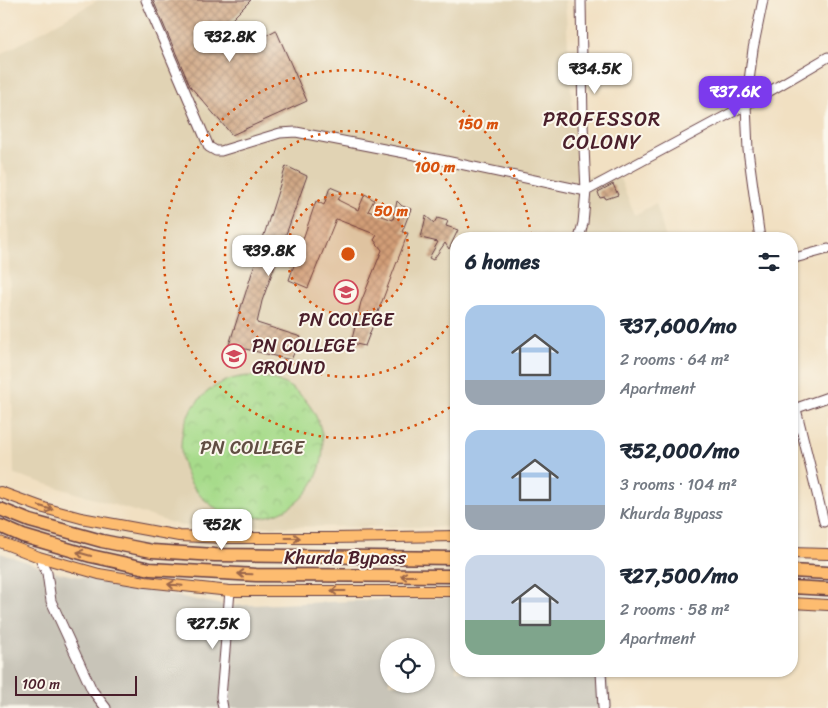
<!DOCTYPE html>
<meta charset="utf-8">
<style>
:root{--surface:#fff;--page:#f2f2f3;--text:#1f2937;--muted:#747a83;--accent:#7c3aed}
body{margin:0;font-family:Sriracha,sans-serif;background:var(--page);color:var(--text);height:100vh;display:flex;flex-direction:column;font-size:19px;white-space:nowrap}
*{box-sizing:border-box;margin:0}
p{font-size:16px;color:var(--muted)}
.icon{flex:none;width:28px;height:28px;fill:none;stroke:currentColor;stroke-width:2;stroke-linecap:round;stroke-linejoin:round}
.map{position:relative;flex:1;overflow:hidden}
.details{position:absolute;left:450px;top:232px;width:348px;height:445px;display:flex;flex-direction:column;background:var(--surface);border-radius:20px;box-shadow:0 1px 4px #0004}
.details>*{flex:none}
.controls{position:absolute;left:380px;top:638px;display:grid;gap:10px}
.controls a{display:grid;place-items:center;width:55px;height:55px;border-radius:50%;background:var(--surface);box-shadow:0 1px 4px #0004;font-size:25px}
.scale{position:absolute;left:15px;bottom:12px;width:122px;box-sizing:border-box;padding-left:5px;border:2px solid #4a1f2b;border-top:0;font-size:14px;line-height:18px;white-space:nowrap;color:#4a1f2b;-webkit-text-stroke:4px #fbf7ec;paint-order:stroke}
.price{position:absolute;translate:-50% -42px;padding:0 11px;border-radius:10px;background:#fff;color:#222;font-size:16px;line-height:32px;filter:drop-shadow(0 1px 2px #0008)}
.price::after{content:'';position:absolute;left:50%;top:30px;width:15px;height:11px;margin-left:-8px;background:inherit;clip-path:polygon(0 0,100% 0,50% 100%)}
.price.current{background:var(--accent);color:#fff}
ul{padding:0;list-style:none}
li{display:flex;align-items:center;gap:15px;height:125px;padding:0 15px}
li span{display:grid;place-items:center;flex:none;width:140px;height:100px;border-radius:15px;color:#555}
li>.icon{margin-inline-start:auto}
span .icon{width:60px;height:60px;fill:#fffc;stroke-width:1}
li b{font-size:21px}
h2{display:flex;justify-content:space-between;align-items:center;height:60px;padding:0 15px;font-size:21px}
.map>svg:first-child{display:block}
.built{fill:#e1d3b4}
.industrial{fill:#c8c4b8;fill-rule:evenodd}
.park{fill:url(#park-crowns);stroke:#787d5b}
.building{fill:url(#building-cross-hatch)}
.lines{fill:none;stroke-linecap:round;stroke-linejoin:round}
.minor-casing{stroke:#633c42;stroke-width:11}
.major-casing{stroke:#633c42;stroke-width:12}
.highway-casing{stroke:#633c42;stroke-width:15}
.minor{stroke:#fff;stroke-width:9}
.major{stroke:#fdbc70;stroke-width:10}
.highway{stroke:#fdbc70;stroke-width:12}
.oneway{stroke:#9b664a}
.ring{fill:none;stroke:#d8530f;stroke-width:2.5;stroke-dasharray:2.5 5}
.labels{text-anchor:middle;stroke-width:4;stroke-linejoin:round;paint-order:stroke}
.poi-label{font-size:19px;fill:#4a1f2b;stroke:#fbf7ec}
.park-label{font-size:19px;fill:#614e43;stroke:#fbf7ec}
.street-label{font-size:19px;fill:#4a1f2b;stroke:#fbf7ec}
.neighbourhood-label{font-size:20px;letter-spacing:1px;fill:#4a1f2b;stroke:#fbf7ec}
.centre{fill:#d8530f;stroke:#fbf7ec;stroke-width:2.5}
.ring-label{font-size:15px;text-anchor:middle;font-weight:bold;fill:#d8530f;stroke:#fbf7ec;stroke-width:4;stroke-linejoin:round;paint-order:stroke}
</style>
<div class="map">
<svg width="828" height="708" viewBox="0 0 828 708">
<defs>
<pattern id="park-crowns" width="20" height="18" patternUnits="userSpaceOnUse" patternTransform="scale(1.25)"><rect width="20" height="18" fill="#a7db8b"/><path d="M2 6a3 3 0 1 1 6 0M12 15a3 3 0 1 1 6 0" fill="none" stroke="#91bc78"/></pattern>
<pattern id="building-cross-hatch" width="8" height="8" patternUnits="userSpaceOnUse" patternTransform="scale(1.25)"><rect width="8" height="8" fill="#d1a986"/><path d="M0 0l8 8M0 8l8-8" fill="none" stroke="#ac896e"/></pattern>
</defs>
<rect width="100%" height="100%" fill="#fbf7ec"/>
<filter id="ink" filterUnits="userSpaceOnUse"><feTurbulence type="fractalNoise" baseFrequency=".02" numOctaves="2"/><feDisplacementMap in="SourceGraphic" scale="10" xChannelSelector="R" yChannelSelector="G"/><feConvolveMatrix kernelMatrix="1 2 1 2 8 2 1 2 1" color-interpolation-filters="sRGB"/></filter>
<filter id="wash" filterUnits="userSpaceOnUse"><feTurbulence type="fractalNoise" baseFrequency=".0096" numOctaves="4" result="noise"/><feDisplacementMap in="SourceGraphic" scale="20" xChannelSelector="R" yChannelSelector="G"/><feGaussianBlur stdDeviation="1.12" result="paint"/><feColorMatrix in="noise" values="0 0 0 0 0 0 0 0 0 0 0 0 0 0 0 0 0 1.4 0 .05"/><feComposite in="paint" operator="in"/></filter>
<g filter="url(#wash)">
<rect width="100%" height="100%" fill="#f1e0c2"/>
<path class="built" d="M98,0H565L577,177L618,174L635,215L656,203L666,239H456V527L182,526L14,474L7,174L0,161V55Z"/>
<path class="industrial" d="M0,553L60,573L228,606L456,597V671H606L612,708H0ZM389,646H426V684H389Z"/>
<path class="park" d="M181 447a71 71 0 1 1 142 0a71 71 0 1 1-142 0Z"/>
<g id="blocks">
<path class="building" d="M153,0H251L227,24L243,48L276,30L307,101L232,135L190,86Z
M286,166L307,176L262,301L257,323L301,337L291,360L229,345Z
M613,184L618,195L606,199L605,197L600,198L598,192Z
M330,187L342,192L338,200L358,210L365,194L374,200L368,211L393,220L397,201L402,206L411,209L402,232L408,233L365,346L351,343L361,302L382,250L374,240L377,235L336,219L308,288L289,280L316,201L324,205Z
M426,216L434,223L437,218L448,221L446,226L458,230L449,249L445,243L433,260L429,258L438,242L421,238Z"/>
</g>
</g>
<g filter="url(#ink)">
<use href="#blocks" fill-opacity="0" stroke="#633c42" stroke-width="1"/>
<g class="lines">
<g class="minor-casing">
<path id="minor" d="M146,0L209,147L216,151H221L280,133L296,132L446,161L586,191L583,125L581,0
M579,239L583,223L586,191L746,105L828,57
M760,239L748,150L746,105L753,49L763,0
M791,259L828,249
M796,409L824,522
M791,410L828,397
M39,557L47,573L51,601L92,690L106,708
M601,671L603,708
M223,708L221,697L230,591"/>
</g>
<g class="major-casing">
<path id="major" d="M0,492L44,508L81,518L179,536L226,538H333L456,536
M0,542L39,557L99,574L146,582L230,591H456
M791,553L828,554
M791,603L828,605"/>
</g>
<g class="highway-casing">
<path id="highway" d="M0,509L30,521L102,541L152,551L215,555L456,558
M0,526L23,536L91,556L150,569L256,575L456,576
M791,571L828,573
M791,587L828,589"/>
</g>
<use href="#minor" class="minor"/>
<use href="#major" class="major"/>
<use href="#highway" class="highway"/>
</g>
<defs><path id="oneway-shaft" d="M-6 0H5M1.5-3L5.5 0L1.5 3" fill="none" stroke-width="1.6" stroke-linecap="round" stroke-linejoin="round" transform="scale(1.25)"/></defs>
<g class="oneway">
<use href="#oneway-shaft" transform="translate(46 508) rotate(17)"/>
<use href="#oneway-shaft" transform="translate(293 538)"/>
<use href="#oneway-shaft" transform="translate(84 554) rotate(-164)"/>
<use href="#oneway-shaft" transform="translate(245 574) rotate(-178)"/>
<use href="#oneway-shaft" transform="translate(408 576) rotate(-180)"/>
<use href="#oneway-shaft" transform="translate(175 585) rotate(-174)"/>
<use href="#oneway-shaft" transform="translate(338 591) rotate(-180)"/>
</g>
</g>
<circle cx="348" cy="254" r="61" fill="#d8530f" fill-opacity=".12"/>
<g class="ring">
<circle cx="348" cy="254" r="61"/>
<path d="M456 313A123 123 0 1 1 470 238"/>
<path d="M456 403A184 184 0 1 1 531 238"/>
</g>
<defs>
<g id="university-ring" transform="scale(1.25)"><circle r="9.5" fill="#fbf7ec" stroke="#d1495b" stroke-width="1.5"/><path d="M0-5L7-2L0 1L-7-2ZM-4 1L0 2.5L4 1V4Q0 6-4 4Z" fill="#d1495b"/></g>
</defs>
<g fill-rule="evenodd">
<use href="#university-ring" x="346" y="292"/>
<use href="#university-ring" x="234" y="356"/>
</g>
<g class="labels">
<g class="poi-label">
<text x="346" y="326">PN COLEGE</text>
<text x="252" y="352" text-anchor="start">PN COLLEGE<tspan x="252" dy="22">GROUND</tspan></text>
</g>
<g class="park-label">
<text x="252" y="454">PN COLLEGE</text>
</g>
<g class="street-label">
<text x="345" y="564">Khurda Bypass</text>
</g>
<g class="neighbourhood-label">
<text x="602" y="126">PROFESSOR<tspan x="602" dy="23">COLONY</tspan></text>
</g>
</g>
<circle cx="348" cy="254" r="8" class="centre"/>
<g class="ring-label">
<text x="478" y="129">150 m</text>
<text x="435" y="172">100 m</text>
<text x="391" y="216">50 m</text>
</g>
</svg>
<div class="controls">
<a><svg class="icon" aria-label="locate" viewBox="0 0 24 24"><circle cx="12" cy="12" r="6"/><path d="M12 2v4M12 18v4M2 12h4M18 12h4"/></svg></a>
</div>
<div class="scale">100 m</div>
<b class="price" style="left:230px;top:63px">₹32.8K</b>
<b class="price" style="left:595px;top:95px">₹34.5K</b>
<b class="price current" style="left:735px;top:118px">₹37.6K</b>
<b class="price" style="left:269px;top:277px">₹39.8K</b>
<b class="price" style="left:222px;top:551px">₹52K</b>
<b class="price" style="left:213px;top:650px">₹27.5K</b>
<section class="details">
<h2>6 homes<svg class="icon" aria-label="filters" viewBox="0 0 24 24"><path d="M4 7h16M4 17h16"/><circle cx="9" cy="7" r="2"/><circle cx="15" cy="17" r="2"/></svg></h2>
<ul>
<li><span style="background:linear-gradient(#a9c7e8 75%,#9aa5b1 0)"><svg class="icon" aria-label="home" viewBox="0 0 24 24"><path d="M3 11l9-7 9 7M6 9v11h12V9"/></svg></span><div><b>₹37,600/mo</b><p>2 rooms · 64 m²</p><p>Apartment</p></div></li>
<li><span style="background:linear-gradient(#a9c7e8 75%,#9aa5b1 0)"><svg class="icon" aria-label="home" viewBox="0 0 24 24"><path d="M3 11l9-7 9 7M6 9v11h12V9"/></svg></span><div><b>₹52,000/mo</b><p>3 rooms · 104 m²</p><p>Khurda Bypass</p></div></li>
<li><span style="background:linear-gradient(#c9d6e8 65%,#7fa58c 0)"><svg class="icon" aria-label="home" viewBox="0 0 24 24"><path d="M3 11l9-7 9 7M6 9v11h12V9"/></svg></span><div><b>₹27,500/mo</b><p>2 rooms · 58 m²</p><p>Apartment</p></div></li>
</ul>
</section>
</div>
